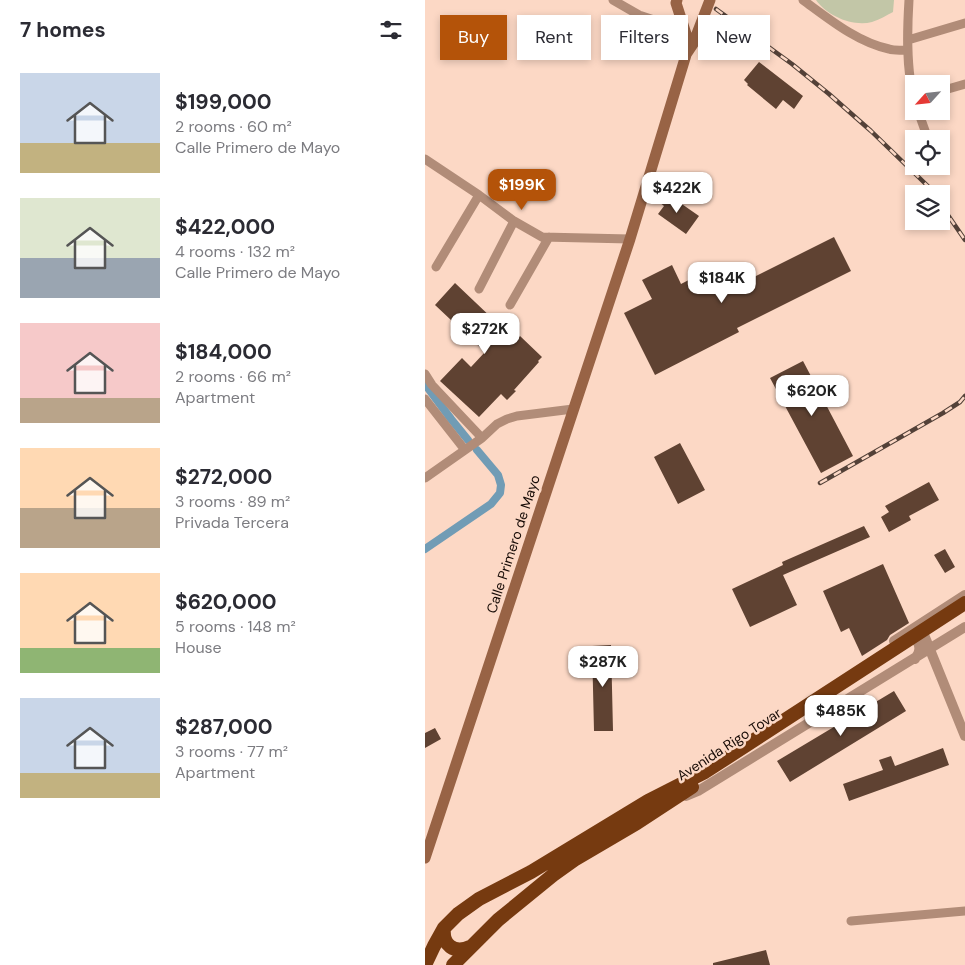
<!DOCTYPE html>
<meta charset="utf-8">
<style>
:root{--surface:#fff;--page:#f7f7f7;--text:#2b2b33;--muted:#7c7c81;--accent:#b45309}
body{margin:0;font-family:"DM Sans",sans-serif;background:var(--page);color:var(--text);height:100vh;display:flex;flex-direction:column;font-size:19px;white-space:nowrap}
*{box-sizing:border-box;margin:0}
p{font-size:16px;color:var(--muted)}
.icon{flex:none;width:28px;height:28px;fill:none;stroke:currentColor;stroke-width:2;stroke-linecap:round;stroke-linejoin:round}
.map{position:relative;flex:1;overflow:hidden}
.sheet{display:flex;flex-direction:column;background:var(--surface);width:425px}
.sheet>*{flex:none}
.hud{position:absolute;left:15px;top:15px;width:450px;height:45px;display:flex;gap:10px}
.needle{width:32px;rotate:243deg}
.buttons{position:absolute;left:480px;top:75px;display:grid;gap:10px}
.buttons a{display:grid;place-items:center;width:45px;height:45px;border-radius:0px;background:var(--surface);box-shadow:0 2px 8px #0003;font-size:25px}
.price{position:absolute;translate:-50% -42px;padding:0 11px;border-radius:10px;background:#fff;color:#222;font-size:16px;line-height:32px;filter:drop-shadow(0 1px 2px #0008)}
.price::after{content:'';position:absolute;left:50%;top:30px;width:15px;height:11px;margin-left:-8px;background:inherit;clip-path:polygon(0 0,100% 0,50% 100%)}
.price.current{background:var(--accent);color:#fff}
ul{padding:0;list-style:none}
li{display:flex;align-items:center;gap:15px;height:125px;padding:0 20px}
li span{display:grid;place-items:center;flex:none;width:140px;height:100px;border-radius:0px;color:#555}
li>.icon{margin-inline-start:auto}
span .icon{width:60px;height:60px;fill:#fffc;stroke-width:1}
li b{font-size:21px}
h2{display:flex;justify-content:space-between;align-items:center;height:60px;padding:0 20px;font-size:21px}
.pill{padding:0 18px;border-radius:0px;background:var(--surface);box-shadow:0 2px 8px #0003;font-size:18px;line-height:45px}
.pill.current{background:var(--accent);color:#fff}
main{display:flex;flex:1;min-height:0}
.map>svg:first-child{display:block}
.green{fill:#c2c6a7}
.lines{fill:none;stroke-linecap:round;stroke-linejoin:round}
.canal{stroke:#719cb5;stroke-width:8}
.building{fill:#5f4232}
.minor{stroke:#b18c78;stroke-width:9}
.tertiary{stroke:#b18c78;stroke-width:10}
.secondary{stroke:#986345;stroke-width:11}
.trunk{stroke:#763a10;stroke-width:14}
.rail-casing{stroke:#534138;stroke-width:4.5}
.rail{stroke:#fcd8c5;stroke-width:2.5;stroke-dasharray:8;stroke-linecap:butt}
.labels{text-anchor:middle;stroke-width:5;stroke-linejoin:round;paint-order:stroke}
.street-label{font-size:14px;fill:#170b06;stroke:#fcd8c5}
</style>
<main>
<section class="sheet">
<h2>7 homes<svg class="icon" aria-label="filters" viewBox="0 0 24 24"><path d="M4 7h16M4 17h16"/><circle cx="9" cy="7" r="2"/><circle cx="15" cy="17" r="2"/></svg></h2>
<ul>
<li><span style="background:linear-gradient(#c9d6e8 70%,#c2b280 0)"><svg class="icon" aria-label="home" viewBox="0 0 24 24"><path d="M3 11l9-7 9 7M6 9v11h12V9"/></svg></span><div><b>$199,000</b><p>2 rooms · 60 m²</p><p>Calle Primero de Mayo</p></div></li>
<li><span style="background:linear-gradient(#dfe7d0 60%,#9aa5b1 0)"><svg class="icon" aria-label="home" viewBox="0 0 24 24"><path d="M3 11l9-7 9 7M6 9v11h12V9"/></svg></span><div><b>$422,000</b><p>4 rooms · 132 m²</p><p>Calle Primero de Mayo</p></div></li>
<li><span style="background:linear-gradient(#f6c9c9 75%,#b9a48a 0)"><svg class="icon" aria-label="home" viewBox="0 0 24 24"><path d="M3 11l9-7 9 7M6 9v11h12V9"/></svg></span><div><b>$184,000</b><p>2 rooms · 66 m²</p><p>Apartment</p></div></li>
<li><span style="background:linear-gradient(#ffd9b3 60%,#b9a48a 0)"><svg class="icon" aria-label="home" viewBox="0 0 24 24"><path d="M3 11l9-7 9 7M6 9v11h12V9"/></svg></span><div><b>$272,000</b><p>3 rooms · 89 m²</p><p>Privada Tercera</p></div></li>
<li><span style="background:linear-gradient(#ffd9b3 75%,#8fb573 0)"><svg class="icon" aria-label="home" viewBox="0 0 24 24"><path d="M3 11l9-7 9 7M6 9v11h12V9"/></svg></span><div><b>$620,000</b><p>5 rooms · 148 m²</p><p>House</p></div></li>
<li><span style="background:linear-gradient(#c9d6e8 75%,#c2b280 0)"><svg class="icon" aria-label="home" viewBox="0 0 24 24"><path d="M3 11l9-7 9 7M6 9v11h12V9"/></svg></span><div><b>$287,000</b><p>3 rooms · 77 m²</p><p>Apartment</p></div></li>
</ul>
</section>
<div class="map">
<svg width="540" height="965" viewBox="0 0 540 965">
<rect width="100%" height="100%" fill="#fcd8c5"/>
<path class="green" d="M391,0H469L468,12C462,15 454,20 447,22C428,27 402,16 391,0Z"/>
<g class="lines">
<path class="canal" d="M0,384L26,419L43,440
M0,549L66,504L75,493L76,485L73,475L52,450"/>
</g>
<path class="building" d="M334,62L378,96L369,109L358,100L351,109L322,85L323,84L319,80Z
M241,193L274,216L261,234L233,214L239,206L234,202Z
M409,237L426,271L312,328L314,332L230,375L199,313L227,299L217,280L247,265L256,284L283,270L295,294Z
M30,283L91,341L95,336L117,357L113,361L114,362L89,390L91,391L82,400L76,394L54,417L15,381L37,358L46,367L60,352L10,305Z
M378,361L428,456L396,473L345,378Z
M255,443L280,490L253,504L229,457Z
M504,482L514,500L484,516L486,520L464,532L456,517L464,512L460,506Z
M439,526L445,537L358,575L372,605L325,627L307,589L358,565L357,562Z
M520,549L530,567L520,573L509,555Z
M458,564L484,623L465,635L462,640L437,656L424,628L416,632L398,591Z
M186,645L188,731H169L167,646Z
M469,691L481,711L365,782L352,761Z
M10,728L16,739L0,748V733Z
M518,748L524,765L424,801L418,784L458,770L454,760L466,756L470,766Z
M341,950L345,965H288V963Z"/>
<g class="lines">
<path class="minor" d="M188,0L214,15L241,24L256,17
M378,0C404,19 432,42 464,49C470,51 477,50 483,50
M484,0C482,32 481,68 489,99
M483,40L540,23
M516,91L540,84
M493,111L503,139
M0,159L54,195L89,221L117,237L205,239
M11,267L54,195
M54,289L89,221
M85,305L124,237
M0,374L7,385L57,438
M0,399L40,450
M0,478L57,438L72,424L82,419L92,416L148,409
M426,921L540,911"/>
<path class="tertiary" d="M495,625L540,736
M482,636C489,636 496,643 494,651C494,653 491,657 490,659
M469,641L540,595
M261,796L273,791L540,627"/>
<path class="secondary" d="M262,53L268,44L285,0
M0,858L205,239L261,55L262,37L251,3L252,0"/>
<path class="trunk" d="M19,928C17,945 29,954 45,947
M0,965L9,946L19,928L33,914L54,899L106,872L223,801L280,772L540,603
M28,965L73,920L128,875L149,860L212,823L267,787"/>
<g class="rail-casing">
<path id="rail" d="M291,9L367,64L404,94L446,131L511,194
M516,205L540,240
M395,483L518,413L535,402L540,396"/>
</g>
<use href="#rail" class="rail"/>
</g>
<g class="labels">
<g class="street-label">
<text transform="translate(88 544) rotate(-72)" y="5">Calle Primero de Mayo</text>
<text transform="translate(304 744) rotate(-33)" y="5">Avenida Rigo Tovar</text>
</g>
</g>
</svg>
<div class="buttons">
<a><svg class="needle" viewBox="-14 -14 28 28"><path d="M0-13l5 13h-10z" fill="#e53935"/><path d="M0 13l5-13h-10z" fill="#7c7c81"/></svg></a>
<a><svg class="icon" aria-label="locate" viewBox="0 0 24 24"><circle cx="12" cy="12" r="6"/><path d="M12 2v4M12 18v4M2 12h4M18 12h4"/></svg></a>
<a><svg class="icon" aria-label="layers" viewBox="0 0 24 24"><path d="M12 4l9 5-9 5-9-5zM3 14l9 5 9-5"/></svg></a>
</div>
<b class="price current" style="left:97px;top:211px">$199K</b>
<b class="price" style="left:252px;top:214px">$422K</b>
<b class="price" style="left:297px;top:304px">$184K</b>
<b class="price" style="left:60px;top:355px">$272K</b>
<b class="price" style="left:387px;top:417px">$620K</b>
<b class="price" style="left:178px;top:688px">$287K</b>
<b class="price" style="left:416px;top:737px">$485K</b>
<div class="hud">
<a class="pill current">Buy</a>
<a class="pill">Rent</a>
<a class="pill">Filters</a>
<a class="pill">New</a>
</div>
</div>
</main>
